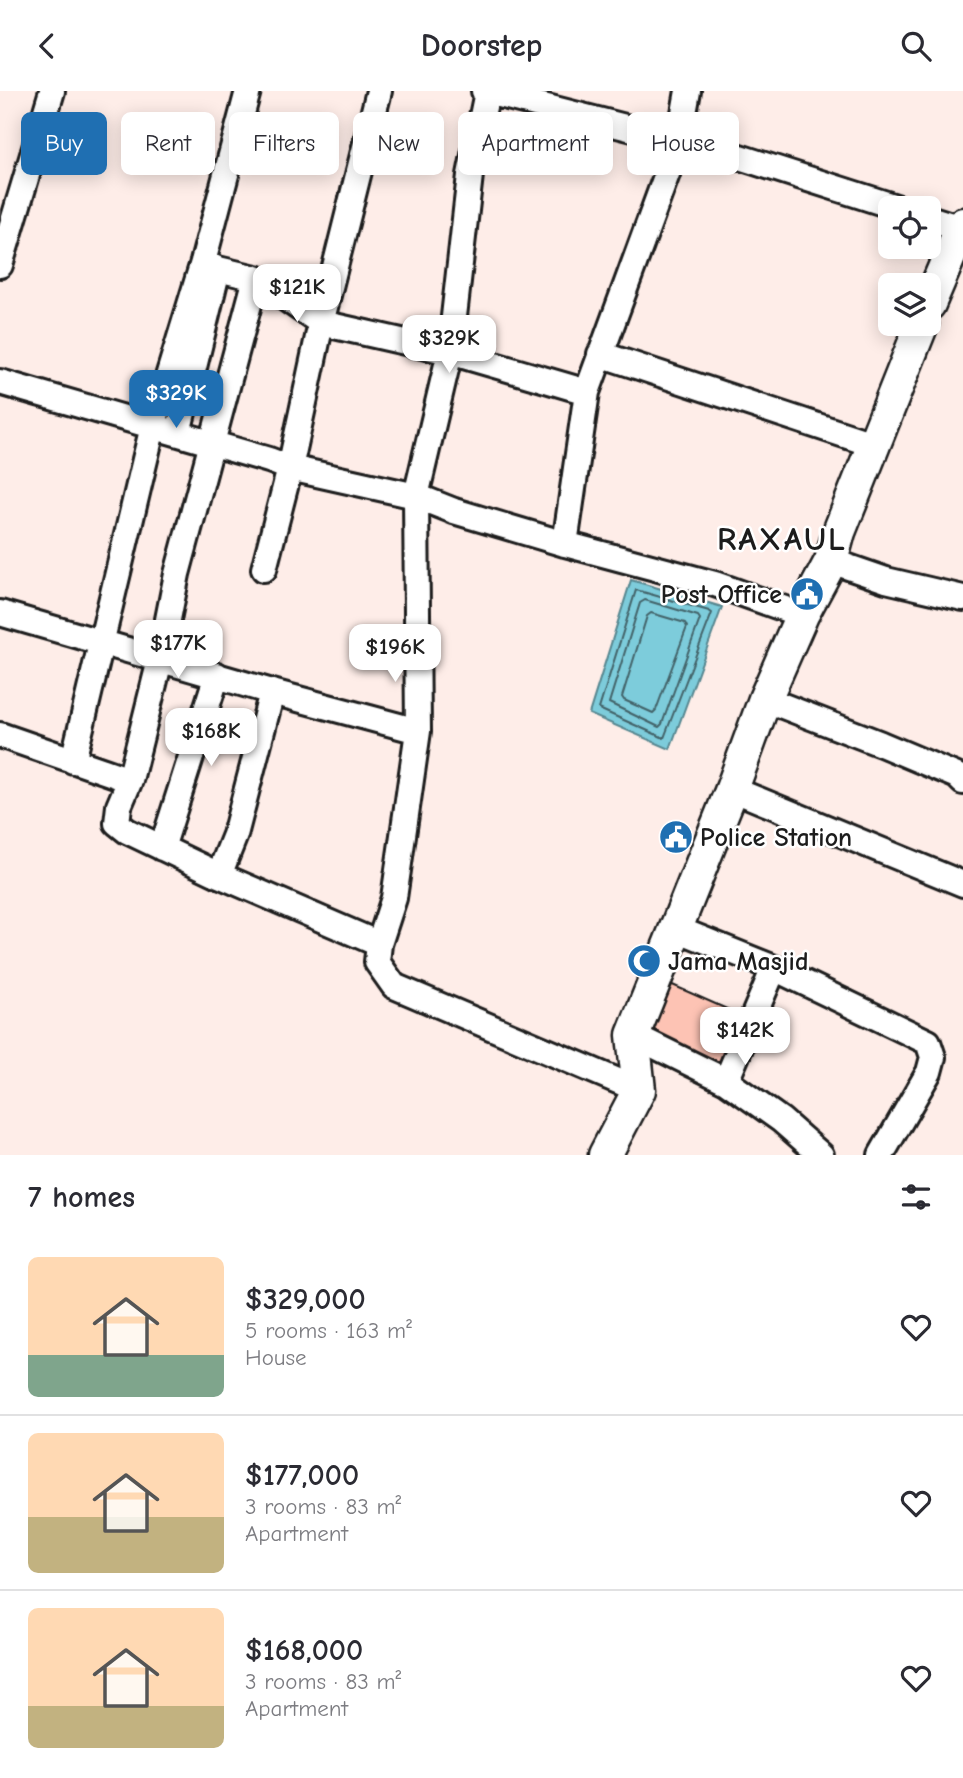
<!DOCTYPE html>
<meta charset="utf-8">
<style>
:root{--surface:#fff;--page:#f2f2f3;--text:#2b2b33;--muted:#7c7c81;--line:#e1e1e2;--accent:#1f6fb2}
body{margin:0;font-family:"Comic Neue",sans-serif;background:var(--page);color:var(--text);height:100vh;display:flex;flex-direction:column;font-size:26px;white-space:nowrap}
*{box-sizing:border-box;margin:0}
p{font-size:23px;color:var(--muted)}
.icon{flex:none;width:38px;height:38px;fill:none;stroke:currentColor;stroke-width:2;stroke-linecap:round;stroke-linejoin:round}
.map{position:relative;height:1064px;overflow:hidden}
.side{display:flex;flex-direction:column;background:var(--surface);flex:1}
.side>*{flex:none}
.guide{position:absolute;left:21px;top:21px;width:922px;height:63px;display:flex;gap:14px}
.fabs{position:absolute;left:878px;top:105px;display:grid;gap:14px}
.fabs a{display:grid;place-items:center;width:63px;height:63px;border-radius:10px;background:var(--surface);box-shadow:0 4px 18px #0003;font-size:35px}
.price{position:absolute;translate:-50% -60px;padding:0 16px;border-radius:14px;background:#fff;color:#222;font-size:23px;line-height:46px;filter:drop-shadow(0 2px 4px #0008)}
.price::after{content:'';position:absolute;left:50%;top:42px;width:21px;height:16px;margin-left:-10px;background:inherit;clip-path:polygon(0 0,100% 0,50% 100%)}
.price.selected{background:var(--accent);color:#fff}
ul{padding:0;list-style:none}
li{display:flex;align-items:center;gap:21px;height:175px;padding:0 28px}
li+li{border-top:2px solid var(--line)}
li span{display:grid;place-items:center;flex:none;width:196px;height:140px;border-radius:10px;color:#555}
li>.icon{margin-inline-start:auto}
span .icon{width:84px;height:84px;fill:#fffc;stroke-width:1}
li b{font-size:30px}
h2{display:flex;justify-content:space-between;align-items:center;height:84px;padding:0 28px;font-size:30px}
.pill{padding:0 24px;border-radius:10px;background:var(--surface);box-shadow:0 4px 18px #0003;font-size:24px;line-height:63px}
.pill.selected{background:var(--accent);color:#fff}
header{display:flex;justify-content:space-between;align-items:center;height:91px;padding:0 28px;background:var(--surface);font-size:32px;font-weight:700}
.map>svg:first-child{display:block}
.water{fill:#7dccdb;stroke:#56868f;stroke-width:2}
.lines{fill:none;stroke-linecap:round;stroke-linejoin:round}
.shore{stroke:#436268;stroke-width:2}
.building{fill:#fdc3b4;stroke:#1c1c1c;stroke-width:2}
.minor-casing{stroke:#1c1c1c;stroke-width:30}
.major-casing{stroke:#1c1c1c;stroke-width:37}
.minor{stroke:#fff;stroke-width:24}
.major{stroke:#fff;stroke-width:32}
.labels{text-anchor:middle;stroke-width:5;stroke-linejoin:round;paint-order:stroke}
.poi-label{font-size:26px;font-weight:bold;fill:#1c1c1c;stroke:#fff;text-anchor:start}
.district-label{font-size:33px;font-weight:bold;letter-spacing:2px;fill:#1c1c1c;stroke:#fff}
</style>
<header><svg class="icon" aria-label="back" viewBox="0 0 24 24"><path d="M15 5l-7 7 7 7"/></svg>Doorstep<svg class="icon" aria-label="search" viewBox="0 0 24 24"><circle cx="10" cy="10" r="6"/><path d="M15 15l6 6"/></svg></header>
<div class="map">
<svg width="963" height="1064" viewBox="0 0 963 1064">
<rect width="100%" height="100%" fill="#feede8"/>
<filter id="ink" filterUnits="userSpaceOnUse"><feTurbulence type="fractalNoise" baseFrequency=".0143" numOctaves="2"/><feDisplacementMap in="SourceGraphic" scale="14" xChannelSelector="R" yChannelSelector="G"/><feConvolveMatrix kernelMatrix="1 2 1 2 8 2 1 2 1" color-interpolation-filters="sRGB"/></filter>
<g filter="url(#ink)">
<path class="water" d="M631,489L722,516L670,658L589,623Z"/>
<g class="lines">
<path class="shore" d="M636,499L709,520L712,522L664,647L599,618Z
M645,509L698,525L700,528L662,633L659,636L609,612L640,512Z
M651,522L685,532L687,536L656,619L653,622L624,609L622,606L647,525Z"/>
</g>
<path class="building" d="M668,892L745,926L723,975L646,941Z"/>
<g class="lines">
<g class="minor-casing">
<path id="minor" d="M484,0L727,62L899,117
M487,1L470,84L450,261L416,405L418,640L394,807L379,853L377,871L394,895L639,999
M929,127L961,137
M203,171L218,178L256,187L321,232L450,261L587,301
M0,174L52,0
M256,187L177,483L160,569L130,689L119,715L117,732L127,740L219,784L379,853
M600,263L875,354
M0,291L269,369L290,377L416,405L454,420L565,453L715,493L802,524
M178,342L218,178
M565,453L587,301L679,50L688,0
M831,470L886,489L963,507
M264,478L290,377L321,232L379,0
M0,522L272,601L418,640
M765,608L881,653L957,685L963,691
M0,644L130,689
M73,670L153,335L203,171L248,0
M732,698L963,793
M162,757L217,584
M219,784L235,744L272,601
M677,838L774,877L928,951L933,966L929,981L881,1064
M633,944L726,990L781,1029L821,1064
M726,990L774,877"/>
</g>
<g class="major-casing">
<path id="major" d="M929,213L963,133
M605,1064L639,999L633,944L732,698L765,608L802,524L831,470L839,441L922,233"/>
</g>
<use href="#minor" class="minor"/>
<use href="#major" class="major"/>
</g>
</g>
<defs>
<g id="civic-disc" transform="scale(1.75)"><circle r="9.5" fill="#1f6fb2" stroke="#fff"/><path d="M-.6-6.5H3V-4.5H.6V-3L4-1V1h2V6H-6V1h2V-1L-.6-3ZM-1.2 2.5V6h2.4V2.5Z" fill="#fff"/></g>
<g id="mosque-disc" transform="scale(1.75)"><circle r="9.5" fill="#1f6fb2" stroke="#fff"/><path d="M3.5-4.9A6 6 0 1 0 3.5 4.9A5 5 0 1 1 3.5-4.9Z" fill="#fff"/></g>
</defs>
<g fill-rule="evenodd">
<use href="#civic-disc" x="807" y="503"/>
<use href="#civic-disc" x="676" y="746"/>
<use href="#mosque-disc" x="644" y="870"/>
</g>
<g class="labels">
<g class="poi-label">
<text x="782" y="512" text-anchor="end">Post Office</text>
<text x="700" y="755">Police Station</text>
<text x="668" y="879">Jama Masjid</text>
</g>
<g class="district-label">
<text x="782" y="459">RAXAUL</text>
</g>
</g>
</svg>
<div class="fabs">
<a><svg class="icon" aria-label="locate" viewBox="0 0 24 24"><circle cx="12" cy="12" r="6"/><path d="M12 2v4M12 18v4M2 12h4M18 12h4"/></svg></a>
<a><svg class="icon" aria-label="layers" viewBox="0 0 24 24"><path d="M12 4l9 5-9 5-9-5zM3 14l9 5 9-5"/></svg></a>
</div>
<b class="price" style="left:297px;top:233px">$121K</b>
<b class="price" style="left:449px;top:284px">$329K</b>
<b class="price selected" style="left:176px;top:339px">$329K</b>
<b class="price" style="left:178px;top:589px">$177K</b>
<b class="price" style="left:395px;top:593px">$196K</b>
<b class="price" style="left:211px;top:677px">$168K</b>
<b class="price" style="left:745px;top:976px">$142K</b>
<div class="guide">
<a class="pill selected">Buy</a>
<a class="pill">Rent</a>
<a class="pill">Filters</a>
<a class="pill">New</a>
<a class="pill">Apartment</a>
<a class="pill">House</a>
</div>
</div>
<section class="side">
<h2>7 homes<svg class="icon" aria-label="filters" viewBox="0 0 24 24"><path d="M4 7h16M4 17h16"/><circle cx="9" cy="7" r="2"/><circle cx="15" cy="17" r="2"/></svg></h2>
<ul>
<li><span style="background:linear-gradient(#ffd9b3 70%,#7fa58c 0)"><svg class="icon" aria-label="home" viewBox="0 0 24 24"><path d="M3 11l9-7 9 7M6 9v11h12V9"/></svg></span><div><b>$329,000</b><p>5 rooms · 163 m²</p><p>House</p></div><svg class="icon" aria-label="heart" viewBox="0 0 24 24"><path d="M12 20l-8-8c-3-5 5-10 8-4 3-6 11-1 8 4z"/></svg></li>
<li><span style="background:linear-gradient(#ffd9b3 60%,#c2b280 0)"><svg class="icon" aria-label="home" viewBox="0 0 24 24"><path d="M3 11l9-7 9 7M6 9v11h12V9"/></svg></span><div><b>$177,000</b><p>3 rooms · 83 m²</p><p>Apartment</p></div><svg class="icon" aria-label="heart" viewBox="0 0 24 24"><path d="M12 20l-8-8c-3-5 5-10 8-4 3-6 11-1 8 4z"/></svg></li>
<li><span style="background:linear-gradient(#ffd9b3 70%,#c2b280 0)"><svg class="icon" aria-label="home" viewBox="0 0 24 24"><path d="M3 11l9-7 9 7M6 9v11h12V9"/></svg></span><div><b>$168,000</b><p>3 rooms · 83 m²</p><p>Apartment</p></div><svg class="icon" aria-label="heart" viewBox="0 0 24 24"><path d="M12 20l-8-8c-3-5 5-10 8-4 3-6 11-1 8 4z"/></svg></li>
</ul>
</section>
